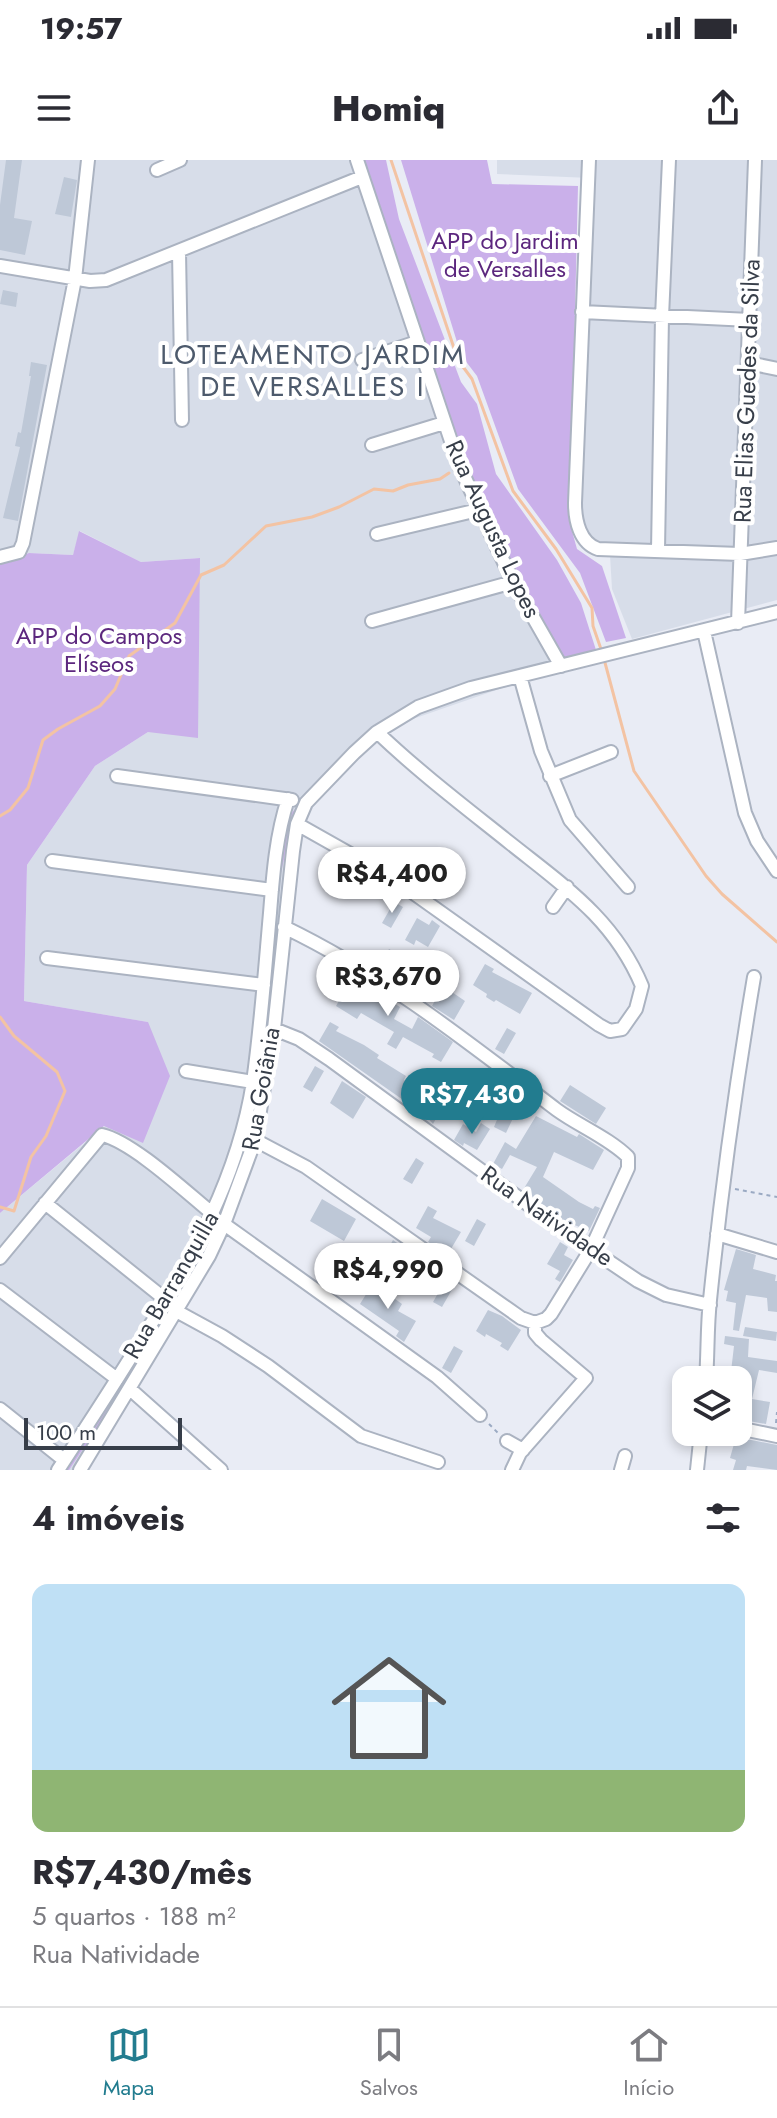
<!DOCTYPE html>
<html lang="pt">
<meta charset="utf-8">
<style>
:root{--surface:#fff;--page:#f7f7f7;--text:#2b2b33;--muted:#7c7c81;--line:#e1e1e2;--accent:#227c8f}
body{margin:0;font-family:Jost,sans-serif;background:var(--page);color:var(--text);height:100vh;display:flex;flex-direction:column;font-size:30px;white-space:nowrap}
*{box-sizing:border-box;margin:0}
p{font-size:26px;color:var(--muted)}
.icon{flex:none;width:44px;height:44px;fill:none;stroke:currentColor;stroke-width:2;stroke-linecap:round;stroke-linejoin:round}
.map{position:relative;height:1310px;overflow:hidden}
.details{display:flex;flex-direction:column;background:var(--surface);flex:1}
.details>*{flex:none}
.fabs{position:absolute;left:672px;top:1206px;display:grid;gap:16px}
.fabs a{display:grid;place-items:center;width:80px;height:80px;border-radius:16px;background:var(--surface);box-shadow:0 4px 12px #0003;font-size:40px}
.scale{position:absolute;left:24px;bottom:20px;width:158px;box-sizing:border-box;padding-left:8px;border:4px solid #373e49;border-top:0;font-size:22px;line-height:28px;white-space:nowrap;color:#373e49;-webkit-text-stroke:6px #fff;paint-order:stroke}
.price{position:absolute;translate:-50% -68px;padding:0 18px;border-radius:28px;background:#fff;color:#222;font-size:26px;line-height:52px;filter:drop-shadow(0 2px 4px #0008)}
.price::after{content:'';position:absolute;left:50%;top:48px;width:24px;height:18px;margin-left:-12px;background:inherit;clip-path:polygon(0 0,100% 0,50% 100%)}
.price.selected{background:var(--accent);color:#fff}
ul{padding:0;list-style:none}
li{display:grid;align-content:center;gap:16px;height:424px;padding:0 32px}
li span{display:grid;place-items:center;height:248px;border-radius:16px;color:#555}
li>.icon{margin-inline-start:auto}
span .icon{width:144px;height:144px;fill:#fffc;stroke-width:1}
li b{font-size:34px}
h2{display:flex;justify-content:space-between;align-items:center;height:96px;padding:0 32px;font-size:34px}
.status{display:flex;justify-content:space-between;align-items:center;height:56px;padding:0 40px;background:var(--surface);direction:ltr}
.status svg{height:22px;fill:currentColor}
header{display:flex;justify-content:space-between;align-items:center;height:104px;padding:0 32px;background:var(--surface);font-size:36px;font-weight:800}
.menu{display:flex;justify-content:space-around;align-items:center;height:112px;border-top:2px solid var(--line);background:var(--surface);font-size:22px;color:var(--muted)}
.menu a{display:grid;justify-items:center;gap:4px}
.menu .selected{color:var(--accent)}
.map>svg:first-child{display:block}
.residential{fill:#d7dde9}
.green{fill:#cab0ea}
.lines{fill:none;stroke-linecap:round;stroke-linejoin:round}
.stream{stroke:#f3c3a3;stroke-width:3}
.building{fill:#bec8d7}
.minor-casing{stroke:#abb3c1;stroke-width:16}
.path{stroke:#9baac3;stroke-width:2;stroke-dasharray:4 4;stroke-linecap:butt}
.minor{stroke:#fff;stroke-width:12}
.labels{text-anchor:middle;stroke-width:8;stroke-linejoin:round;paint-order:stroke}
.park-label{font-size:24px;fill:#5c277e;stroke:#fff}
.street-label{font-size:24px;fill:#373e49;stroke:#fff}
.quarter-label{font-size:28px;letter-spacing:2px;fill:#4d5a6c;stroke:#fff}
</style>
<div class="status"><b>19:57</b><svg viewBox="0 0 49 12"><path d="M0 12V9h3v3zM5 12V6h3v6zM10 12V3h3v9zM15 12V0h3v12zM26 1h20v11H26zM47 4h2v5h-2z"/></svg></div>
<header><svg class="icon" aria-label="menu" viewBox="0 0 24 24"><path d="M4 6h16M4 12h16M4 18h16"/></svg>Homiq<svg class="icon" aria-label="share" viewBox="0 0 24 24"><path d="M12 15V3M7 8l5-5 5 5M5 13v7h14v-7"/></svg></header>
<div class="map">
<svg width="777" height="1310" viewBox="0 0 777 1310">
<rect width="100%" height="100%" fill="#e9ecf5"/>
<path class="residential" d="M0,0H351L473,355L505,418L560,508L381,570L341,596L301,661L278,757L272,864L252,972L221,1059L135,1217L77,1310H0V1053L105,966L148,862L24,841L27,705L95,606L148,572L199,398L141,402L80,371L73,395L29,393L0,403Z
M497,0H777V440L632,479L612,429L610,395L577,373L590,18L497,14Z"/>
<path class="green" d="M363,0H386L399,59L461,222L477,244L496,314L557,400L581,443L596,490L562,498L517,416L464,309Z
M401,0H487L492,24L578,26L570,364L577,389L602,406L626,478L606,482L580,413L518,329L477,216L461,195Z
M79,371L141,402L200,398L198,578L148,572L95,606L27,705L24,841L148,862L170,916L143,983L104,966L0,1053V403L29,393L73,395Z
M295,649L275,740L269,860L249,971L221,1043L174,1128L130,1218L69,1310H61L73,1294L215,1042L243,970L269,739L288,657Z"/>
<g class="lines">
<path class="stream" d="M391,0L458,200L472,219L513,331L556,389L592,448L593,466L602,492
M604,499L634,611L706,716L722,734L777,782
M0,656L10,650L28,628L43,580L58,569L100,546L115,529L129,496L175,463L201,415L224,405L266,366L312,357L339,347L374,329L393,331L408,325L440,319L449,313
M0,857L14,876L57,912L65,931L46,976L31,997L14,1051L0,1047"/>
</g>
<path class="building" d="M6,0H22L14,58L32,61L25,95L0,90V45Z
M64,17L77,20L71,57L55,54Z
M3,130L18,133L16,147L0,144Z
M31,202L47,205L18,361L3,358L20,287L15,286L18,272L21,273L31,216H29Z
M394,742L403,747L391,768L382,763Z
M417,758L429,765L432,760L440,766L428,787L416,780L414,785L405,780Z
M389,789L398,794L396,797L427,816L417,835L378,809Z
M485,804L494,809L492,812L532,833L520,854L496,840L494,842L486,837L487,834L473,825Z
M339,810L348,815L344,823L374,840L378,834L400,847L394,859L412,869L418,857L453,882L441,902L432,897L434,894L403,877L396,889L387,884L394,872L361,853L357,859L336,846L340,839L327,832Z
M443,826L465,841L454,860L432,846Z
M330,862L339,867L336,871L364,885L379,895L377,898L406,916L404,920L423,930L425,927L434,932L429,940L442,948L433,964L426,956L319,881Z
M507,868L516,873L504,894L495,889Z
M315,906L324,911L312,932L303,927Z
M486,911L508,925L505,931L522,939L506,973L494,967L501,950L474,933Z
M342,921L366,937L353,959L330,943Z
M570,925L606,948L596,964L560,941Z
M536,956L577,977L579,974L604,990L593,1010L554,992L543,1017L579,1042L593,1049L595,1046L600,1048L589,1071L565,1061L523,1030L537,1007L510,995L502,1009L493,1004L505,982L516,989Z
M481,963L490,969L477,990L464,983L463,986L454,980L463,964L476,972Z
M416,998L424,1003L412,1024L403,1019Z
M322,1039L356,1059L344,1081L310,1061Z
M428,1046L437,1051L433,1058L461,1072L448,1094L428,1082L431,1077L416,1068Z
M477,1059L486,1064L474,1086L465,1081Z
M393,1080L430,1107L417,1129L408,1123L411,1119L381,1102Z
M560,1082L568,1087L564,1095L573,1100L560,1122L555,1119L560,1111L547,1104Z
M736,1089L756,1095L753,1109L776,1115L775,1121H777V1152L768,1151L767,1138L746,1135L739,1171L733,1170L736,1143L726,1141L728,1131L724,1130Z
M340,1095L358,1108L346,1129L327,1117Z
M445,1121L454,1126L442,1147L433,1142Z
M373,1123L402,1144L398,1151L416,1161L404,1182L396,1176L399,1171L360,1144Z
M488,1150L502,1156L521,1170L508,1191L500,1186L502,1183L486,1174L485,1177L476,1171Z
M745,1167L777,1172L776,1181L743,1176Z
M725,1176L749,1179L748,1197L777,1201V1213L759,1210L752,1239L770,1242L766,1264L743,1260V1255L738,1254V1220H730L734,1186L724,1184Z
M454,1186L463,1191L451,1213L442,1208Z
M729,1272L736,1277L777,1285V1310L747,1306L746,1310H733L736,1300L730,1298L734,1284L726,1282Z"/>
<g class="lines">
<g class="minor-casing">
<path id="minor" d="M357,0L459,305L513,422L561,506
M589,0L575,343C575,361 580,383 598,389L740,394L777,388
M157,10L180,0
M179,92L182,260
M0,106L90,121L106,120L362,17
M582,152L750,160
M362,200L417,182
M749,203L777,209
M372,285L444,263
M377,374L478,350
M658,390L662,157L669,0
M0,397L19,392L23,383L75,119L88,0
M372,461L513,422
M738,463L755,0
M704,471L745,653L757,681L777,711
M520,516L541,591L570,660L628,727
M117,616L292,640
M550,616L611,592
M297,664L391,717L599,865L610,871L622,869L636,849L642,826C614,759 564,726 510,683C465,647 419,612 377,572
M52,701L272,730
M553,747L567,727
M284,767C384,815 469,883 557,950C579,966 609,978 628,997V1008L591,1089L551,1154L546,1159L535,1163
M47,798L264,825
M274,869L299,879L329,899L571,1076L638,1121L666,1135L710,1145
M186,911L253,922
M255,980L306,1007L521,1158L535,1163
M45,1043L166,1140
M224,1064L437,1217L480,1255
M717,1074L777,1092
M0,1098L102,975C133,982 187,1033 213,1054
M0,1130L117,1219
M178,1152L222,1176L268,1206L361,1276L438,1302
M706,1220C708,1193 707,1167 710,1140C721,1032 736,924 754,817
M130,1229L221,1310
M0,1249L64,1300
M738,1268L777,1276
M507,1281L523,1290
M58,1310C87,1266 116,1222 143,1177C193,1097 238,1017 253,922C261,866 265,809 270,753C273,715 276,675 288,639
M80,1310L209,1096L224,1064L255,980L274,869L293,691L297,664L306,643L354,593L377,572L418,547L471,528L777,452
M512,1310L520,1293L586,1218L541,1180L535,1173V1163
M621,1310L625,1296
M697,1310L701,1272"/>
</g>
<path class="path" d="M735,1029L777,1037
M776,1263L777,1252
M489,1264L499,1274"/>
<use href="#minor" class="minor"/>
</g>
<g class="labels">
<g class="park-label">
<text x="505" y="89">APP do Jardim<tspan x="505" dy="28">de Versalles</tspan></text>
<text x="99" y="484">APP do Campos<tspan x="99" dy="28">Elíseos</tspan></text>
</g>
<g class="street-label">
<text transform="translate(747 231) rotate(-88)" y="8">Rua Elias Guedes da Silva</text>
<text transform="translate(493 369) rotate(65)" y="8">Rua Augusta Lopes</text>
<text transform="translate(261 929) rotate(-80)" y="8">Rua Goiânia</text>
<text transform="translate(547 1056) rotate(35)" y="8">Rua Natividade</text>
<text transform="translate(171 1125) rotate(-60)" y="8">Rua Barranquilla</text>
</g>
<g class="quarter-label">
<text x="313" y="204">LOTEAMENTO JARDIM<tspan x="313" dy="32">DE VERSALLES I</tspan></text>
</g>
</g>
</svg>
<div class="fabs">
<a><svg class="icon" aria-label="layers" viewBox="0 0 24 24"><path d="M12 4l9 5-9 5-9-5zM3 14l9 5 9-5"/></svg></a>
</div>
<div class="scale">100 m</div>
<b class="price" style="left:392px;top:755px">R$4,400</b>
<b class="price" style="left:388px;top:858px">R$3,670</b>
<b class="price selected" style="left:472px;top:976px">R$7,430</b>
<b class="price" style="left:388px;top:1151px">R$4,990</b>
</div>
<section class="details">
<h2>4 imóveis<svg class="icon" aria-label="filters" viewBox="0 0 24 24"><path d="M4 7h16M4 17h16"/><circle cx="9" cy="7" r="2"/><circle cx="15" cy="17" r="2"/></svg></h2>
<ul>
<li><span style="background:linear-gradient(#bfe0f5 75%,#8fb573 0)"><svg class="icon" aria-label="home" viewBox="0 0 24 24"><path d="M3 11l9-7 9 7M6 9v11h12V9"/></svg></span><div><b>R$7,430/mês</b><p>5 quartos · 188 m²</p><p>Rua Natividade</p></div></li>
</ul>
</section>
<nav class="menu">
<a class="selected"><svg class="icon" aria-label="map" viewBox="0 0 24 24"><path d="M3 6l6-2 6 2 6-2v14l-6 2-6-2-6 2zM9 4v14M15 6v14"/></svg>Mapa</a>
<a><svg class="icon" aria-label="saved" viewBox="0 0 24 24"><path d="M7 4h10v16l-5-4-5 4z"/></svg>Salvos</a>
<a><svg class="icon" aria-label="home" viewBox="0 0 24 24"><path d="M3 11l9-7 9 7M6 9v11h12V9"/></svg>Início</a>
</nav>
